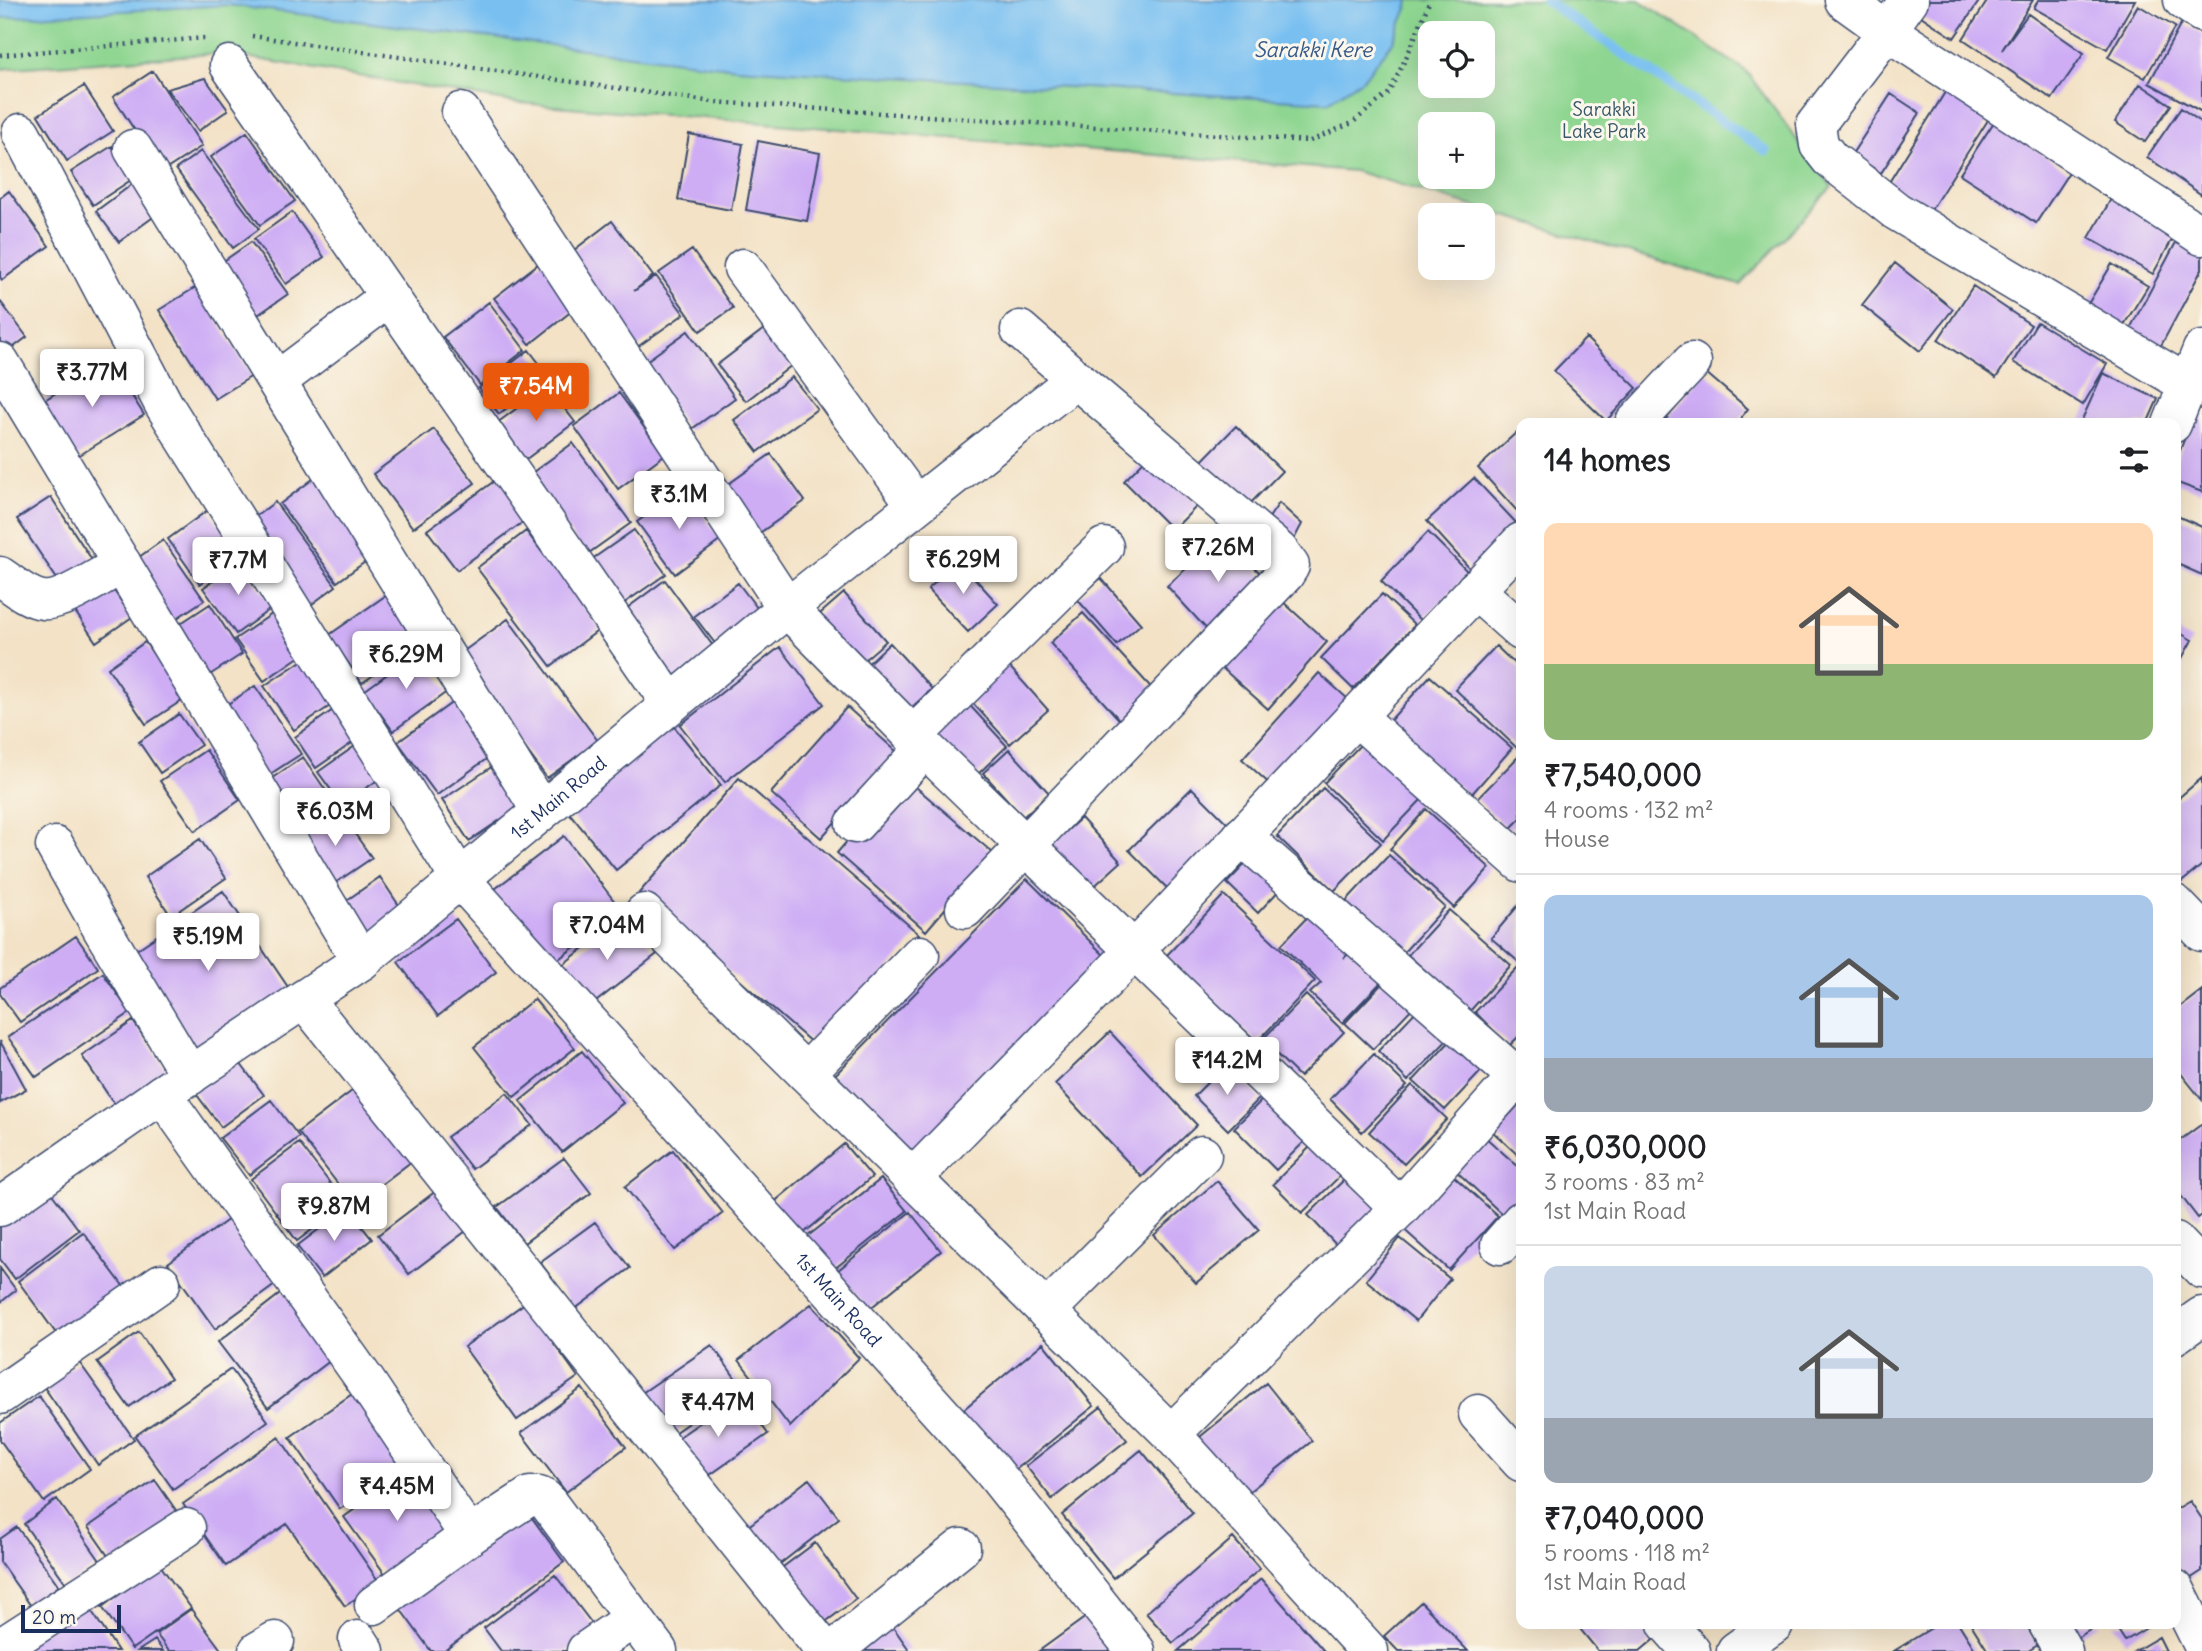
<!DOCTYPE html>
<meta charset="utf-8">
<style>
:root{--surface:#fff;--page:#f6f6f6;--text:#202124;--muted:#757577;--line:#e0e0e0;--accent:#ea580c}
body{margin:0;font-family:Delius,sans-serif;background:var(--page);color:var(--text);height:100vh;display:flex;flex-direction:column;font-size:26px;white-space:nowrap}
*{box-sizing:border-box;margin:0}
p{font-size:23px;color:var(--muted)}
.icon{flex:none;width:38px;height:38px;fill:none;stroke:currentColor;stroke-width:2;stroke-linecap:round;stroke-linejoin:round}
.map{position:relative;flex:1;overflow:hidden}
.panel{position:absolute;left:1516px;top:418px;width:665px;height:1211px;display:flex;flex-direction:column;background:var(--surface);border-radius:14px;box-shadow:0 7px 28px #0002}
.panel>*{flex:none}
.buttons{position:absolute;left:1418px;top:21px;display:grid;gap:14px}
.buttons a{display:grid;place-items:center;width:77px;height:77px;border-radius:14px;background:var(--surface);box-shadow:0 7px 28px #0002;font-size:35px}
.scale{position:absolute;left:21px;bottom:18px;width:100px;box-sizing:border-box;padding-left:7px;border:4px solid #1b2f5e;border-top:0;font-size:19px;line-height:24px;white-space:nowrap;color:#1b2f5e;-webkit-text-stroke:5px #fbf7ec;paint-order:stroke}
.price{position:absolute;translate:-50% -60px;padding:0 16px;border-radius:7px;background:#fff;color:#222;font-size:23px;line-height:46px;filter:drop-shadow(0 2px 4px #0008)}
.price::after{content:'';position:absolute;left:50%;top:42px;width:21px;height:16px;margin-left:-10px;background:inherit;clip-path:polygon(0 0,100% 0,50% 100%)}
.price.active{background:var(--accent);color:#fff}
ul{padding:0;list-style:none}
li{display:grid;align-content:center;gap:14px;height:371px;padding:0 28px}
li+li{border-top:2px solid var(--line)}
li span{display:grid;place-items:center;height:217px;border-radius:14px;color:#555}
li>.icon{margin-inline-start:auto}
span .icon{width:126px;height:126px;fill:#fffc;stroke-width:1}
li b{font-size:30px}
h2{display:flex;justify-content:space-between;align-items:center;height:84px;padding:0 28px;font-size:30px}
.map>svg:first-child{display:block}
.green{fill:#8dd590;stroke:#548277;stroke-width:2;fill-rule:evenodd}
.water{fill:#79c0f1;stroke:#4a78a8;stroke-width:2}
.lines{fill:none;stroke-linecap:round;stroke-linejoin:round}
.stream{stroke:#79c0f1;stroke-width:10}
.building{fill:#ceadf5}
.minor-casing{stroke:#3b4a6e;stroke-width:41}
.path{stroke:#3b4a6e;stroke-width:4.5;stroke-dasharray:2 5;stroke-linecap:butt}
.minor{stroke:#fff;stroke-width:38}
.labels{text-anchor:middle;stroke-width:6;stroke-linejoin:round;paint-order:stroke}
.park-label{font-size:19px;fill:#38586a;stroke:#fbf7ec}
.street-label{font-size:19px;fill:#1b2f5e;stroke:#fbf7ec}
.water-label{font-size:21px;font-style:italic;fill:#375a8a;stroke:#fbf7ec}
</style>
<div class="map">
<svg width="2202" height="1651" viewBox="0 0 2202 1651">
<rect width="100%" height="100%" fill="#fbf7ec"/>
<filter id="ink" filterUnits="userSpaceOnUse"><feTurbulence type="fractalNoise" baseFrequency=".0143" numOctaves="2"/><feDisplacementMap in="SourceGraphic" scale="14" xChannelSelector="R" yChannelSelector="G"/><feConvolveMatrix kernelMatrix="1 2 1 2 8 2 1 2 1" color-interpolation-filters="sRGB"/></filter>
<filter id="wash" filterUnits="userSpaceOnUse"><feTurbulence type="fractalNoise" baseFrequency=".00686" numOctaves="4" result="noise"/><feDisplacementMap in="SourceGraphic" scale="28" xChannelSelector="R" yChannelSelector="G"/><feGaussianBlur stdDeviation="1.57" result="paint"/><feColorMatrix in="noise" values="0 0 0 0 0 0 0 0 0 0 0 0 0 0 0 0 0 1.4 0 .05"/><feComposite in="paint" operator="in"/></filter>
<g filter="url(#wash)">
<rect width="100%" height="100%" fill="#f3e2c6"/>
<path class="green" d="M0,0H1639L1746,71L1832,187L1740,285L1354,171L518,103L222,53L0,69ZM1430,33H1482V86H1430ZM1430,124H1482V177H1430Z"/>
<path class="water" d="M0,0H1409L1408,6L1393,42L1363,79L1328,102L736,68L227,5L0,18Z"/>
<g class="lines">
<path class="stream" d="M1545,0L1766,151"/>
</g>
<g id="blocks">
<path class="building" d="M1923,0H1980L1954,38L1915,12Z
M1988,0H2033L2002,50L2028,14L2084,53L2052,99L1963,39Z
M2038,0H2135L2107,49L2034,8Z
M2138,5L2175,27L2145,78L2108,57Z
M2182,22L2202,34V112L2149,83Z
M153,71L202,146L162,172L113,97Z
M205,78L228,110L198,131L167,89Z
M1952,81L1995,109L1931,210L1888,184Z
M2140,84L2171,105L2145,142L2115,122Z
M84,86L113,131L67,161L38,115Z
M1891,94L1920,113L1881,173L1852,154Z
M2181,108L2202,123V195L2147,157Z
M1994,122L2069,172L2036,223L1960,174Z
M247,132L295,201L260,225L211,157Z
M689,134L743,144L731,210L678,200Z
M758,141L820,153L807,221L746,210Z
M112,146L134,178L93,205L71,172Z
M201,151L259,229L233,248L176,169Z
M134,183L156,215L119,242L96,211Z
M9,191L49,246L2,280L0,277V198Z
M2115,192L2178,229L2153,274L2089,238Z
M292,212L324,257L286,284L254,239Z
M612,221L653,276L634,291L656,276L684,314L636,348L565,257Z
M2181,233L2202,245V269L2156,355L2125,338Z
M251,242L288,294L252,319L215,267Z
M692,250L733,308L700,331L659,273Z
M542,261L578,306L530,344L494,298Z
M1895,263L1953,309L1920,351L1862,305Z
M2112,264L2148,286L2117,336L2082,314Z
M1973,286L2031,325L1996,378L1938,340Z
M196,287L252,376L215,399L159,310Z
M0,301L27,337L2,356L0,352Z
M489,302L525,350L480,385L443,337Z
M2037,322L2107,364L2083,405L2013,362Z
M764,329L792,365L746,401L717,365Z
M688,331L735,398L689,431L642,364Z
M1586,338L1637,388L1606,421L1554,371Z
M529,350L549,376L499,414L479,388Z
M109,359L144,415L75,458L40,403Z
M1705,372L1748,409L1736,424H1662Z
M2103,373L2158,399L2147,424H2080Z
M792,377L817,409L758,452L734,420Z
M547,386L575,422L525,460L497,423Z
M2202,392V492L2175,482V464Z
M619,393L664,455L618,489L574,426Z
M1236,426L1282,471L1241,513L1195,468Z
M434,429L475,483L413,528L373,474Z
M1518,431L1521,434V510L1518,512L1478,468Z
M573,443L631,523L586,555L529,475Z
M771,454L805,501L754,537L720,490Z
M1149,456L1198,505L1173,530L1124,481Z
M321,473L379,552L337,582L280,504Z
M500,477L530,517L457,570L427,530Z
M1474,478L1520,527L1472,571L1427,521Z
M683,488L721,540L675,574L637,522Z
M51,497L98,569L65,591L17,519Z
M275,502L336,586L308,607L247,523Z
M1279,503L1302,524L1288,551L1262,528Z
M208,510L241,554L200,584L168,539Z
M2175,515L2202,527V575L2175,563Z
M634,530L666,574L620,606L588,562Z
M526,531L600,629L551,666L477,568Z
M1428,532L1469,573L1421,621L1381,581Z
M1224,534L1268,582L1212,635L1167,586Z
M163,540L204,600L168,624L128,565Z
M241,561L273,607L236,634L203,588Z
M959,561L998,604L968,632L928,589Z
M1101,578L1141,624L1117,645L1077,599Z
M665,580L721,657L671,693L615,617Z
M738,583L764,617L721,651L694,616Z
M110,585L132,617L96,642L74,610Z
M844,593L886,641L855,668L814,619Z
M388,594L421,642L362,683L329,635Z
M1382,594L1415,625L1353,689L1321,658Z
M1281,600L1327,642L1268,709L1221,667Z
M210,604L242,654L205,678L172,629Z
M275,612L303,654L264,681L235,639Z
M1083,613L1158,695L1125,726L1050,643Z
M508,619L598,741L547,778L457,656Z
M2175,630L2192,640L2175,671Z
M145,642L184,699L146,724L108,668Z
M890,643L932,689L901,717L859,672Z
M1496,646L1521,670V752L1455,689Z
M780,647L824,704L725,782L680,725Z
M419,651L448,691L393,731L364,691Z
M306,658L336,702L294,730L264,686Z
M1007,664L1048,710L1010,744L969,699Z
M1319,673L1349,700L1272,786L1242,759Z
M1430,676L1512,748L1470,796L1387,724Z
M255,686L301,754L264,778L219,710Z
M963,698L1007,746L973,779L928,730Z
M457,699L496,752L437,795L398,742Z
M340,705L362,736L316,768L295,737Z
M847,707L897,752L821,838L771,793Z
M179,714L201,745L160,773L139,742Z
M672,724L721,785L616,870L566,809Z
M365,739L389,772L342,805L318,772Z
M1363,742L1422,799L1383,840L1324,783Z
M1009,749L1049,793L1023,817L983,773Z
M206,750L240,800L195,831L160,781Z
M1519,756L1521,818L1509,830L1477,799Z
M303,757L337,807L298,833L265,783Z
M493,766L521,806L469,841L442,800Z
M903,776L993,853L926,931L837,853Z
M739,778L919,934L819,1049L639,893Z
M2202,778V865L2177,886L2175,884V801Z
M1192,788L1231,827L1168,889L1129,850Z
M1323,788L1381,843L1334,891L1277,836Z
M1426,809L1490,868L1454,908L1390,849Z
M338,810L372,858L332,885L299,837Z
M1081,818L1121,862L1090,890L1050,846Z
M564,836L622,911L548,967L491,892Z
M200,839L226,878L171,916L145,877Z
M1389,855L1445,907L1403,953L1346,901Z
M1252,857L1283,886L1258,913L1227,883Z
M380,877L404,913L364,940L340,905Z
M1027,879L1116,967L919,1168L830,1080Z
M223,891L290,990L194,1055L126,957Z
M1224,895L1315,981L1257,1042L1166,956Z
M1521,902V964L1491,938Z
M1449,910L1511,965L1470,1011L1408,955Z
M1313,911L1352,949L1344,958L1353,949L1384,979L1342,1023L1310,993L1321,983L1281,945Z
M627,915L657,954L588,1008L557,969Z
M456,919L496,972L438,1016L398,962Z
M76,936L98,968L20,1022L0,994V988Z
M1521,964V1034L1509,1046L1475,1012Z
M103,973L130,1013L36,1077L8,1037Z
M1389,976L1417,1003L1373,1049L1345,1023Z
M2202,990V1100L2175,1066V1011Z
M1306,995L1344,1032L1300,1077L1262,1040Z
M534,999L575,1048L514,1097L474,1047Z
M1421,1006L1451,1036L1408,1081L1378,1051Z
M133,1021L168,1073L117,1108L82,1056Z
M1110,1032L1197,1125L1142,1177L1055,1084Z
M1453,1038L1485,1067L1445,1110L1413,1081Z
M0,1041L26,1089L0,1103Z
M582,1051L623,1103L562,1152L520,1101Z
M1374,1054L1407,1086L1362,1132L1330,1099Z
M237,1059L264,1095L221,1127L194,1091Z
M1226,1064L1260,1098L1228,1130L1194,1096Z
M1412,1085L1447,1119L1404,1164L1369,1132Z
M356,1088L412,1161L354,1205L298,1132Z
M507,1093L532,1125L472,1169L447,1137Z
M1267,1095L1309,1137L1276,1170L1234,1128Z
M271,1100L299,1137L249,1175L220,1138Z
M1521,1102V1158L1493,1132Z
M2202,1124V1215L2198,1218L2175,1188V1144Z
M1484,1136L1521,1169V1198L1504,1216L1454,1169Z
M299,1143L346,1204L297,1241L251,1179Z
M1314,1143L1344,1172L1302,1213L1273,1184Z
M844,1144L872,1177L799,1237L772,1204Z
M673,1150L723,1213L675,1250L625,1187Z
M564,1158L591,1193L524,1243L497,1207Z
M1449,1172L1498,1216L1449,1270L1400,1226Z
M1348,1176L1380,1209L1340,1249L1308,1215Z
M881,1179L907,1211L829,1273L803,1240Z
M1217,1181L1259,1230L1196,1283L1154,1235Z
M44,1183L79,1230L15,1279L0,1259V1216Z
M440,1188L470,1228L409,1274L378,1235Z
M347,1208L372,1239L322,1278L297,1246Z
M910,1212L941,1251L868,1310L837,1271Z
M232,1217L279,1282L215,1329L168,1263Z
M595,1222L630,1268L575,1309L540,1262Z
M83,1232L124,1287L58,1336L18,1281Z
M1400,1238L1450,1279L1416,1321L1366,1280Z
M0,1268L16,1290L0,1303Z
M284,1291L335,1357L268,1408L218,1342Z
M525,1303L578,1377L517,1420L464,1347Z
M811,1304L859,1358L790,1427L739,1360Z
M139,1332L171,1378L129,1407L97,1362Z
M1043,1343L1094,1406L1008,1476L958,1414Z
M712,1345L741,1386L668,1437L639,1395Z
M79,1362L134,1439L98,1465L44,1387Z
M231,1369L268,1421L173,1489L135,1436Z
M1266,1383L1312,1441L1241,1498L1195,1441Z
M582,1388L626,1447L566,1492L521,1433Z
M358,1390L408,1463L340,1509L290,1437Z
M740,1395L768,1434L697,1484L669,1444Z
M39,1396L90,1469L44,1502L0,1440V1423Z
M1101,1407L1127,1440L1052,1499L1026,1466Z
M279,1437L379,1582L345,1606L287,1524L226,1566L183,1504Z
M1141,1450L1193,1513L1113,1578L1062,1515Z
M408,1471L449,1529L385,1574L344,1517Z
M809,1479L839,1518L767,1574L737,1535Z
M155,1480L180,1516L113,1563L88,1527Z
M57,1499L101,1562L68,1586L24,1524Z
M2190,1501L2202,1519V1571L2182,1584L2175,1573V1510Z
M527,1511L564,1562L444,1651H431L398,1606Z
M17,1527L59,1586L31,1606L0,1562V1539Z
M1233,1538L1260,1569L1173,1643L1146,1613Z
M815,1543L856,1599L816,1629L775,1573Z
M160,1565L191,1608L132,1649L102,1607Z
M555,1575L596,1629L567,1651H501L484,1628Z
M1261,1579L1324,1651H1178Z
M1421,1602L1468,1651H1398L1384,1636Z
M87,1604L118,1651H16Z
M191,1609L222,1651H169L156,1634Z
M1097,1609L1128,1651H1039Z
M888,1620L910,1651H844Z
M1576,1624H1650L1659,1635L1640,1651H1598Z
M1938,1624H1959L1976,1651H1894Z
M1971,1624H2025L2038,1645L2028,1651H1988Z
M2057,1624H2100L2068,1643Z
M2114,1624H2153L2125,1641Z
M2159,1637L2166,1651H2135Z
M155,1640L163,1651H138Z"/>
</g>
</g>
<g filter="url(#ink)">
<use href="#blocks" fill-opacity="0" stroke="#3b4a6e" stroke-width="2"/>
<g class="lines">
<g class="minor-casing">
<g id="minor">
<path d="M1844,0L1887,31L1816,124L1819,145L1830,159L1896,211L2187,384"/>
<path d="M1909,0L1887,31L2202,236"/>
<path d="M2183,0L2202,13"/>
<path d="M229,65L671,704"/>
<path d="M461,112L787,608L925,748L1400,1208"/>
<path id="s1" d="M21,133L164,405L460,879L992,1470L1136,1651"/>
<path d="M133,149L541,811"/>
<path d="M743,268L916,505"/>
<path d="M0,362L361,961"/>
<path d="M277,381L389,297"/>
<path d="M1634,424L1692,362"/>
<path d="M2172,424L2202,350"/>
<path d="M0,576C12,584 27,598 43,600C61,603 104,574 122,564"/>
<path d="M1475,590L1521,631"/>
<path d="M1356,716L1521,863"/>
<path d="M913,736L1104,547"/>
<path d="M855,824L925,748"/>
<path d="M1242,836L1516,1076"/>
<path d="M55,846L102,929L190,1076"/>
<path d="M2175,904L2202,932"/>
<path d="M965,909L1285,574L1290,566L1279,551L1076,379"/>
<path d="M644,913L1171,1434L1369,1651"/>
<path d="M304,999L825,1651"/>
<path d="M806,1073L920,955"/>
<path d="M162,1094L365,1380L469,1536L530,1496H539L545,1499L658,1651"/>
<path d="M912,1179L1133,952L1521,542"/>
<path id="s2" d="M0,1207L162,1094L361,961L787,608L1076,379L1020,330"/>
<path d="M2175,1241L2202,1269"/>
<path d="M1500,1245L1521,1221"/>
<path d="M1046,1311L1202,1155"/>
<path d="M2175,1335L2202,1316"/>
<path d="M0,1395L161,1283"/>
<path d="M1478,1414L1521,1462"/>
<path d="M1171,1434L1400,1208L1521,1072"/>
<path d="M2175,1589L2202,1643"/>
<path d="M374,1605L469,1536"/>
<path d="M1667,1624L1691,1651"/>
<path d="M2048,1624L2063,1651"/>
<path d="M358,1640L365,1651"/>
<path d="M0,1648L186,1528"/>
<path d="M258,1651L275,1641"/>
<path d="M586,1651L634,1618"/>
<path d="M833,1651L961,1548"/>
<path d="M1736,1651L1774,1624"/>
</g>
</g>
<path class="path" d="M252,36L713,102L1310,141L1352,123L1389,93L1411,47L1430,0
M0,55L205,38"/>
<use href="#minor" class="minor"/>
</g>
</g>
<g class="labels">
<g class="park-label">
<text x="1604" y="116">Sarakki<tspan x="1604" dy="22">Lake Park</tspan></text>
</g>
<g class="street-label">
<text dy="7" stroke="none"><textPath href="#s2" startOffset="693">1st Main Road</textPath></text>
<text dy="7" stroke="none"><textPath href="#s1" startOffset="1432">1st Main Road</textPath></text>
</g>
<g class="water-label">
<text x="1313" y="57">Sarakki Kere</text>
</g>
</g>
</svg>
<div class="buttons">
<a><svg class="icon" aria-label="locate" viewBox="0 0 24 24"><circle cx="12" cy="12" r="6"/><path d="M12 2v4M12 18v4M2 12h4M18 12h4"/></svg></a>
<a>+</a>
<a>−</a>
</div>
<div class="scale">20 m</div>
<b class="price" style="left:92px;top:409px">₹3.77M</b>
<b class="price active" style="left:536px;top:423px">₹7.54M</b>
<b class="price" style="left:679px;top:531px">₹3.1M</b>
<b class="price" style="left:1218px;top:584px">₹7.26M</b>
<b class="price" style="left:963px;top:596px">₹6.29M</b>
<b class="price" style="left:238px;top:597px">₹7.7M</b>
<b class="price" style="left:406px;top:691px">₹6.29M</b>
<b class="price" style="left:335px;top:848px">₹6.03M</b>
<b class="price" style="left:607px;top:962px">₹7.04M</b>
<b class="price" style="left:208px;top:973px">₹5.19M</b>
<b class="price" style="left:1227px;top:1097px">₹14.2M</b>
<b class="price" style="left:334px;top:1243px">₹9.87M</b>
<b class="price" style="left:718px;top:1439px">₹4.47M</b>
<b class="price" style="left:397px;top:1523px">₹4.45M</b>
<section class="panel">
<h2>14 homes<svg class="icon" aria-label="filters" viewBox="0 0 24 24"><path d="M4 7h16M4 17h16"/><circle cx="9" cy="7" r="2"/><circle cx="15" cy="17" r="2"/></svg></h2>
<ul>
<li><span style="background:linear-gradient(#ffd9b3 65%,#8fb573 0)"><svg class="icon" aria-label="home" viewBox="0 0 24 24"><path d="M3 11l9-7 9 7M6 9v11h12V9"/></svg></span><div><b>₹7,540,000</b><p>4 rooms · 132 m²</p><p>House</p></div></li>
<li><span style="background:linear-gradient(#a9c7e8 75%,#9aa5b1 0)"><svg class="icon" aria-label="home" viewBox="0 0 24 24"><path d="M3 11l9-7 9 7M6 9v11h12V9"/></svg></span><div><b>₹6,030,000</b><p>3 rooms · 83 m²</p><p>1st Main Road</p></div></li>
<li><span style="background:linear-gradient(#c9d6e8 70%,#9aa5b1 0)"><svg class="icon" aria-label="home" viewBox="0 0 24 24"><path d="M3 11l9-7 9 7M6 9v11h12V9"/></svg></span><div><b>₹7,040,000</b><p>5 rooms · 118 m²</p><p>1st Main Road</p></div></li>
</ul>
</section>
</div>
